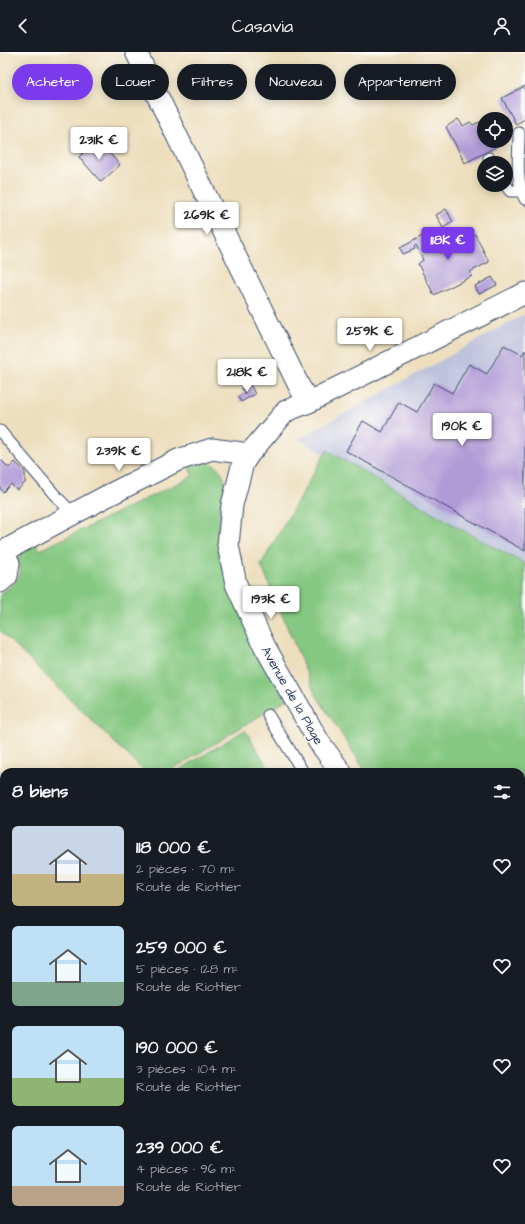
<!DOCTYPE html>
<html lang="fr">
<meta charset="utf-8">
<style>
:root{--surface:#171b24;--page:#242831;--text:#f1f3f6;--muted:#9ea1a6;--accent:#7c3aed}
body{margin:0;font-family:"Architects Daughter",sans-serif;background:var(--page);color:var(--text);height:100vh;display:flex;flex-direction:column;font-size:15px;white-space:nowrap}
*{box-sizing:border-box;margin:0}
p{font-size:13px;color:var(--muted)}
.icon{flex:none;width:22px;height:22px;fill:none;stroke:currentColor;stroke-width:2;stroke-linecap:round;stroke-linejoin:round}
.map{position:relative;flex:1;overflow:hidden}
.panel{position:absolute;left:0px;top:716px;width:525px;height:456px;display:flex;flex-direction:column;background:var(--surface);border-radius:12px 12px 0 0;box-shadow:0 2px 10px #0003}
.panel>*{flex:none}
.banner{position:absolute;left:12px;top:12px;width:501px;height:36px;display:flex;gap:8px}
.controls{position:absolute;left:477px;top:60px;display:grid;gap:8px}
.controls a{display:grid;place-items:center;width:36px;height:36px;border-radius:50%;background:var(--surface);box-shadow:0 2px 10px #0003;font-size:20px}
.price{position:absolute;translate:-50% -34px;padding:0 9px;border-radius:4px;background:#fff;color:#222;font-size:13px;line-height:26px;filter:drop-shadow(0 1px 2px #0008)}
.price::after{content:'';position:absolute;left:50%;top:24px;width:12px;height:9px;margin-left:-6px;background:inherit;clip-path:polygon(0 0,100% 0,50% 100%)}
.price.selected{background:var(--accent);color:#fff}
ul{padding:0;list-style:none}
li{display:flex;align-items:center;gap:12px;height:100px;padding:0 12px}
li span{display:grid;place-items:center;flex:none;width:112px;height:80px;border-radius:6px;color:#555}
li>.icon{margin-inline-start:auto}
span .icon{width:48px;height:48px;fill:#fffc;stroke-width:1}
li b{font-size:17px}
h2{display:flex;justify-content:space-between;align-items:center;height:48px;padding:0 12px;font-size:17px}
.pill{padding:0 14px;border-radius:18px;background:var(--surface);box-shadow:0 2px 10px #0003;font-size:14px;line-height:36px}
.pill.selected{background:var(--accent);color:#fff}
header{display:flex;justify-content:space-between;align-items:center;height:52px;padding:0 12px;background:var(--surface);font-size:18px;font-weight:600}
.map>svg:first-child{display:block}
.industrial{fill:#bfc2dd}
.green{fill:#85c881;stroke:#507c70}
.water{fill:#7bbcf0;stroke:#4b76a7}
.building{fill:#b19bd7}
.lines{fill:none;stroke-linecap:round;stroke-linejoin:round}
.service-casing{stroke:#3a496c;stroke-width:13}
.minor-casing{stroke:#3a496c;stroke-width:23}
.service{stroke:#fff;stroke-width:11}
.minor{stroke:#fff;stroke-width:21}
.labels{text-anchor:middle;stroke-width:3.5;stroke-linejoin:round;paint-order:stroke}
.street-label{font-size:13px;fill:#1b2f5e;stroke:#fdfcf7}
</style>
<header><svg class="icon" aria-label="back" viewBox="0 0 24 24"><path d="M15 5l-7 7 7 7"/></svg>Casavia<svg class="icon" aria-label="person" viewBox="0 0 24 24"><circle cx="12" cy="8" r="4"/><path d="M4 21q1-7 8-7t8 7"/></svg></header>
<div class="map">
<svg width="525" height="1172" viewBox="0 0 525 1172">
<rect width="100%" height="100%" fill="#fdfcf7"/>
<filter id="ink" filterUnits="userSpaceOnUse"><feTurbulence type="fractalNoise" baseFrequency=".025" numOctaves="2"/><feDisplacementMap in="SourceGraphic" scale="8" xChannelSelector="R" yChannelSelector="G"/><feConvolveMatrix kernelMatrix="1 2 1 2 8 2 1 2 1" color-interpolation-filters="sRGB"/></filter>
<filter id="wash" filterUnits="userSpaceOnUse"><feTurbulence type="fractalNoise" baseFrequency=".012" numOctaves="4" result="noise"/><feDisplacementMap in="SourceGraphic" scale="16" xChannelSelector="R" yChannelSelector="G"/><feGaussianBlur stdDeviation="0.9" result="paint"/><feColorMatrix in="noise" values="0 0 0 0 0 0 0 0 0 0 0 0 0 0 0 0 0 1.4 0 .05"/><feComposite in="paint" operator="in"/></filter>
<g filter="url(#wash)">
<rect width="100%" height="100%" fill="#eddfbe"/>
<path class="industrial" d="M525,262V512L298,387Z"/>
<path class="green" d="M327,398L464,479L525,512V812L521,810V720H366L315,641L261,513Z
M204,409C216,413 222,417 225,429L219,472L221,502L286,648L168,720H145L0,579V542C10,536 26,523 18,510L22,500L34,489L40,498L193,424L188,413Z
M245,678L271,720H176Z"/>
<path class="water" d="M0,719L4,722V1168H521V1058L525,1060V1172H0Z"/>
<g id="blocks">
<path class="building" d="M525,34V67L516,72L502,46Z
M458,67L463,74L470,70L473,73L482,69L484,72V89H493L496,95L465,111L446,75Z
M97,87L120,113L101,130L79,105Z
M446,157L453,170L443,176L436,163Z
M428,181L435,194L436,193L440,201L475,182L489,210L470,220L472,224L434,243L418,212L423,208L416,193L414,195L415,197L403,202L400,196Z
M492,225L497,233L479,242L475,234Z
M504,293L522,303L525,298V499L346,399L363,369L382,380L399,350L417,360L434,331L452,341L469,312L487,322Z
M250,332L255,342L241,350L238,345L245,341L242,336Z
M0,407L9,416L15,410L25,420V431L17,438L11,432L3,440L0,436Z"/>
</g>
</g>
<g filter="url(#ink)">
<use href="#blocks" fill-opacity="0" stroke="#3a496c" stroke-width="1"/>
<g class="lines">
<g class="service-casing">
<path id="service" d="M519,81C519,102 515,128 525,147
M489,106L492,111
M506,133L510,139H521
M0,379L54,442L73,462
M268,663L303,720
M521,921L525,924"/>
</g>
<g class="minor-casing">
<path id="minor" d="M136,0L300,336L309,350
M0,499L2,500L9,511L7,524L0,530
M2,500L103,446L178,408L212,397L249,402
M341,720L319,690L265,595L236,532L228,493L232,453L243,411L249,402L286,359L309,350L525,241
M521,882L525,884"/>
</g>
<use href="#service" class="service"/>
<use href="#minor" class="minor"/>
</g>
</g>
<g class="labels">
<g class="street-label">
<text transform="translate(293 643) rotate(60)" y="5">Avenue de la Plage</text>
</g>
</g>
</svg>
<div class="controls">
<a><svg class="icon" aria-label="locate" viewBox="0 0 24 24"><circle cx="12" cy="12" r="6"/><path d="M12 2v4M12 18v4M2 12h4M18 12h4"/></svg></a>
<a><svg class="icon" aria-label="layers" viewBox="0 0 24 24"><path d="M12 4l9 5-9 5-9-5zM3 14l9 5 9-5"/></svg></a>
</div>
<b class="price" style="left:99px;top:109px">231K €</b>
<b class="price" style="left:207px;top:184px">269K €</b>
<b class="price selected" style="left:448px;top:209px">118K €</b>
<b class="price" style="left:370px;top:300px">259K €</b>
<b class="price" style="left:247px;top:341px">218K €</b>
<b class="price" style="left:462px;top:395px">190K €</b>
<b class="price" style="left:119px;top:420px">239K €</b>
<b class="price" style="left:271px;top:568px">193K €</b>
<div class="banner">
<a class="pill selected">Acheter</a>
<a class="pill">Louer</a>
<a class="pill">Filtres</a>
<a class="pill">Nouveau</a>
<a class="pill">Appartement</a>
</div>
<section class="panel">
<h2>8 biens<svg class="icon" aria-label="filters" viewBox="0 0 24 24"><path d="M4 7h16M4 17h16"/><circle cx="9" cy="7" r="2"/><circle cx="15" cy="17" r="2"/></svg></h2>
<ul>
<li><span style="background:linear-gradient(#c9d6e8 60%,#c2b280 0)"><svg class="icon" aria-label="home" viewBox="0 0 24 24"><path d="M3 11l9-7 9 7M6 9v11h12V9"/></svg></span><div><b>118 000 €</b><p>2 pièces · 70 m²</p><p>Route de Riottier</p></div><svg class="icon" aria-label="heart" viewBox="0 0 24 24"><path d="M12 20l-8-8c-3-5 5-10 8-4 3-6 11-1 8 4z"/></svg></li>
<li><span style="background:linear-gradient(#bfe0f5 70%,#7fa58c 0)"><svg class="icon" aria-label="home" viewBox="0 0 24 24"><path d="M3 11l9-7 9 7M6 9v11h12V9"/></svg></span><div><b>259 000 €</b><p>5 pièces · 128 m²</p><p>Route de Riottier</p></div><svg class="icon" aria-label="heart" viewBox="0 0 24 24"><path d="M12 20l-8-8c-3-5 5-10 8-4 3-6 11-1 8 4z"/></svg></li>
<li><span style="background:linear-gradient(#bfe0f5 65%,#8fb573 0)"><svg class="icon" aria-label="home" viewBox="0 0 24 24"><path d="M3 11l9-7 9 7M6 9v11h12V9"/></svg></span><div><b>190 000 €</b><p>3 pièces · 104 m²</p><p>Route de Riottier</p></div><svg class="icon" aria-label="heart" viewBox="0 0 24 24"><path d="M12 20l-8-8c-3-5 5-10 8-4 3-6 11-1 8 4z"/></svg></li>
<li><span style="background:linear-gradient(#bfe0f5 75%,#b9a48a 0)"><svg class="icon" aria-label="home" viewBox="0 0 24 24"><path d="M3 11l9-7 9 7M6 9v11h12V9"/></svg></span><div><b>239 000 €</b><p>4 pièces · 96 m²</p><p>Route de Riottier</p></div><svg class="icon" aria-label="heart" viewBox="0 0 24 24"><path d="M12 20l-8-8c-3-5 5-10 8-4 3-6 11-1 8 4z"/></svg></li>
</ul>
</section>
</div>
